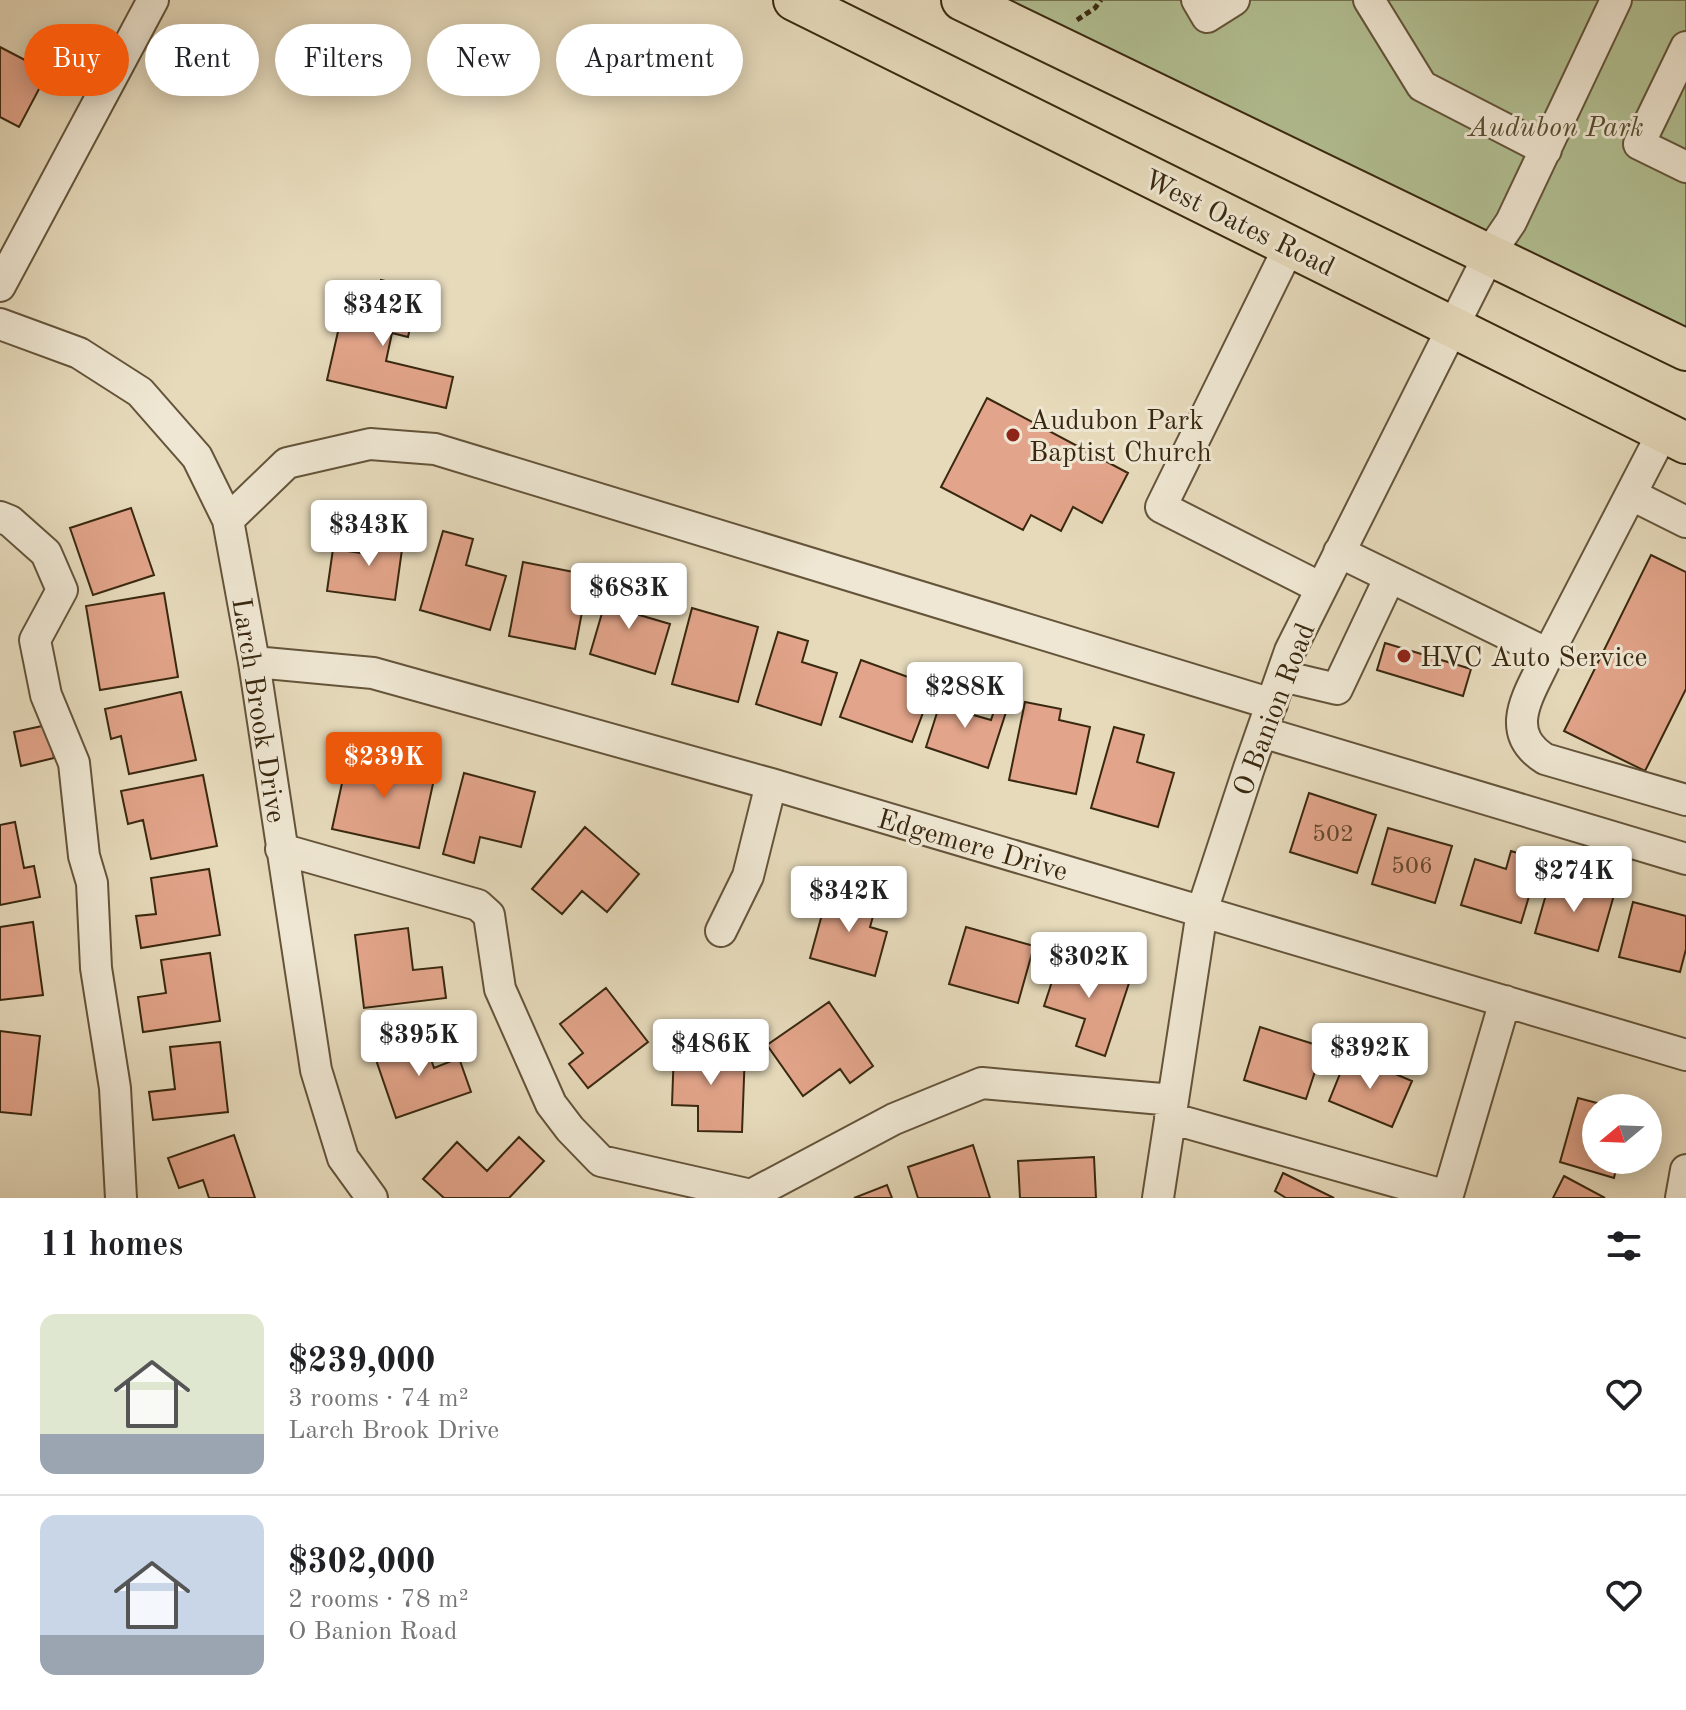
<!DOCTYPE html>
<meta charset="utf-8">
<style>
:root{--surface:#fff;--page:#f6f6f6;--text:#202124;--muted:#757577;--line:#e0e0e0;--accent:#ea580c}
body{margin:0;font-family:"Old Standard TT",serif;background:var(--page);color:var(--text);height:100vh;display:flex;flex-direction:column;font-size:30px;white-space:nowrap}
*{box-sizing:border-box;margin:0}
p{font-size:26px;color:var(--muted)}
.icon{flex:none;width:44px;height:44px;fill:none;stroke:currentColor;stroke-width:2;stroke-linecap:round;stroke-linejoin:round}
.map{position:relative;height:1198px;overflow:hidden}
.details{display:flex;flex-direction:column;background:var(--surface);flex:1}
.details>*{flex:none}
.banner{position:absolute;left:24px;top:24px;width:800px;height:72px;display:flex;gap:16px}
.needle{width:52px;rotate:251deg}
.tools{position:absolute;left:1582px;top:1094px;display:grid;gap:16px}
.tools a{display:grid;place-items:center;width:80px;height:80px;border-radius:50%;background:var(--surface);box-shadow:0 4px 20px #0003;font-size:40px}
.price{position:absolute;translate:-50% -68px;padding:0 18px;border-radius:8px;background:#fff;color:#222;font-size:26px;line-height:52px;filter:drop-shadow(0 2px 4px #0008)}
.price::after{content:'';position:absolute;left:50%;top:48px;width:24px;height:18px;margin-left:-12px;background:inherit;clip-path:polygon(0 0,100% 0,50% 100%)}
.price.on{background:var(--accent);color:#fff}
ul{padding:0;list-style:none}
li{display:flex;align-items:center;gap:24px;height:200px;padding:0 40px}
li+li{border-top:2px solid var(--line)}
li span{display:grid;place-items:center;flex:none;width:224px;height:160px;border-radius:16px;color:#555}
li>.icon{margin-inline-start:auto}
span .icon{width:96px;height:96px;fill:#fffc;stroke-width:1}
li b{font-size:34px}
h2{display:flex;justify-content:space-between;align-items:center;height:96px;padding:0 40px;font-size:34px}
.pill{padding:0 28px;border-radius:36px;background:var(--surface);box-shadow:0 4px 20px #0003;font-size:28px;line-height:72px}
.pill.on{background:var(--accent);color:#fff}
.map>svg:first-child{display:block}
.green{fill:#b2c093;stroke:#767451;stroke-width:2}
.building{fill:#e2a48a;stroke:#39280f;stroke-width:2}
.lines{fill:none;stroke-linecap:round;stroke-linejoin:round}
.minor-casing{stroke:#64543a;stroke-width:34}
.major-casing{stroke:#39280f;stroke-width:44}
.path{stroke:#39280f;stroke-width:5;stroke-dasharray:6 4;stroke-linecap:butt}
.minor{stroke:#efe7d3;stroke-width:30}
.major{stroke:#e6dabb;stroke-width:40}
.poi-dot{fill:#8f2418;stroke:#efe7d3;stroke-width:3}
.labels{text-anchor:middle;stroke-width:6;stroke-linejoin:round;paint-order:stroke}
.number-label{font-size:24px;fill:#63472e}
.park-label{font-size:28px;font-style:italic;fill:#574e30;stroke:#efe7d3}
.street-label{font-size:28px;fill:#39280f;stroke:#efe7d3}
.poi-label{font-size:28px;fill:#39280f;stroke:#efe7d3;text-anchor:start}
</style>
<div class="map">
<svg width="1686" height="1198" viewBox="0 0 1686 1198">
<rect width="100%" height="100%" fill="#e6dabb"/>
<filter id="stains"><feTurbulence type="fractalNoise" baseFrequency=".0025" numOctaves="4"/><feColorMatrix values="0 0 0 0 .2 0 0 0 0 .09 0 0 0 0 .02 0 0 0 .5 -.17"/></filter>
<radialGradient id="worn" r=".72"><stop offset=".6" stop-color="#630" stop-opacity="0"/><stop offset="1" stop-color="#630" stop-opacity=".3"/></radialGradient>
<path class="green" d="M1005,0H1686V333Z"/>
<path class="building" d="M0,47L48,72L19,127L0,117Z
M381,280L419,289L408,337L392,333L386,361L453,377L446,408L327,380L347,292L376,299Z
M987,398L1128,473L1102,523L1073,507L1061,531L1031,515L1023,530L941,487Z
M131,508L154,575L93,595L70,528Z
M372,530L404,535L395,600L327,591L333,549L369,554Z
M443,531L473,539L466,565L506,576L490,630L420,610Z
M1651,555L1686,572V689L1645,771L1564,731Z
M523,562L589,575L575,649L509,636Z
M612,579L643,589L636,614L670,624L655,674L590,654Z
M164,593L178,677L100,690L86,606Z
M692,608L758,627L738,702L672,684Z
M778,632L808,641L802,662L837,673L821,725L756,704Z
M1385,643L1471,669L1463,696L1377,670Z
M861,660L933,686L912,742L840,717Z
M945,688L975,698L970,714L991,720L995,708L1006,712L988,768L926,747Z
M181,692L196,760L129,774L121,736L111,739L105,709Z
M1025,702L1061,709L1059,720L1090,727L1076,794L1009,780Z
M47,725L54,758L21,766L14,732Z
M1114,727L1144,735L1137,762L1174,773L1158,827L1091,808Z
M349,751L436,770L419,848L332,829Z
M464,773L535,792L521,847L480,837L474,863L443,854Z
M203,775L217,846L151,859L143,820L128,824L121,791Z
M1309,793L1376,815L1357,873L1290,852Z
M15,822L24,868L34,866L40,897L0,905V825Z
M585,827L639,874L607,912L582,891L562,914L532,889Z
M1388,828L1452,846L1435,903L1372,884Z
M1511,851L1540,860L1521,923L1461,905L1475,859L1506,869Z
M209,869L220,935L141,948L136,916L156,914L151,878Z
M1551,877L1614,895L1598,951L1535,933Z
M829,889L877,902L870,927L887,932L875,976L810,958Z
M1633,902L1686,916V949L1680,972L1619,957Z
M33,922L43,995L0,1000V927Z
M966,927L1034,946L1018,1003L949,984Z
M408,928L413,970L442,967L446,998L364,1008L355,935Z
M210,953L220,1021L143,1032L138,997L166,993L161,960Z
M1061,954L1131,977L1105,1056L1076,1046L1085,1019L1044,1006Z
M606,988L648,1042L588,1088L569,1064L583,1053L560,1024Z
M829,1002L873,1066L850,1083L840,1069L803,1096L767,1045Z
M1260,1027L1323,1047L1306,1099L1244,1080Z
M0,1031L40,1036L31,1115L0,1112Z
M423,1036L434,1068L459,1058L471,1092L396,1118L374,1054Z
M220,1042L228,1112L153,1120L149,1092L175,1089L170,1047Z
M674,1049L745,1051L742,1132L698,1131V1106L672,1105Z
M1348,1054L1412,1081L1392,1127L1329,1101Z
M1578,1098L1616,1108H1596V1160H1618L1614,1178L1560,1162Z
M234,1135L255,1198H209L203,1180L179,1188L168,1158Z
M519,1137L544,1161L509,1198H444L423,1179L457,1142L487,1171Z
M973,1145L990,1198H918L908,1167Z
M1094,1157L1096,1198H1020L1018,1161Z
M1283,1173L1334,1198H1286L1275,1191Z
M1564,1176L1605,1198H1553Z
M887,1185L892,1198H854Z"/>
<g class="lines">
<g class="minor-casing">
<path id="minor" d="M1197,0L1207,17L1234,0
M1369,0L1422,86L1546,150
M1686,47L1639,144L1686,167
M1289,247L1161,507L1321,588
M0,286L153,0
M0,324L79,353L140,392L197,457L228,520L254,662L316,1070L343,1158L372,1198
M1632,495L1686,522
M0,517L10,521L46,553L62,590L35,640L46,695L74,763L84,856L92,883L96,968L115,1088L121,1198
M228,520L287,463L370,444L435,449L1272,704
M1339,552L1548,654L1663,432
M1548,654C1532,691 1500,730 1545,759L1686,800
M254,662L373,673L771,784L1686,1055
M1282,676L1337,689L1390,577
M1262,732L1686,859
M281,849L478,905L489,915L500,989L551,1104L570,1129L601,1161L751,1195L894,1119L982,1083L1173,1100
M721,931L748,876L771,784
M1170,1118L1447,1196
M1158,1198L1202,911L1249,768L1290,651L1490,253L1511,222L1616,0
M1447,1198L1505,1001
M1681,1198L1686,1170"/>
</g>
<g class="major-casing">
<path id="major" d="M794,0L1686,443
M962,0L1686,350"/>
</g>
<path class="path" d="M1077,20L1095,8L1101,0"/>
<use href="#minor" class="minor"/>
<use href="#major" class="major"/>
</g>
<g class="poi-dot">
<circle cx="1013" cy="435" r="8"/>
<circle cx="1404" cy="656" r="8"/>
</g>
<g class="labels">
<g class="number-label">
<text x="1333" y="841">502</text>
<text x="1412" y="873">506</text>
</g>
<g class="park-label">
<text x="1556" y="136">Audubon Park</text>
</g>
<g class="street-label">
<text transform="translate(1240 222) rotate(26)" y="10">West Oates Road</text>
<text transform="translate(1273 709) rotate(-69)" y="10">O Banion Road</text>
<text transform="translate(260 710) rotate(81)" y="10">Larch Brook Drive</text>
<text transform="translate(973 844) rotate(16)" y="10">Edgemere Drive</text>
</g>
<g class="poi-label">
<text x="1029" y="429">Audubon Park<tspan x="1029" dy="32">Baptist Church</tspan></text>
<text x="1420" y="666">HVC Auto Service</text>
</g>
</g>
<rect width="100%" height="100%" filter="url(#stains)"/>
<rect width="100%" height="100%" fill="url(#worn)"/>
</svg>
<div class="tools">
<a><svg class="needle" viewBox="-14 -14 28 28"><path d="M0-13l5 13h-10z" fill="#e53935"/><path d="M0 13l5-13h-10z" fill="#757577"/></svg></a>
</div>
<b class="price" style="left:383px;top:348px">$342K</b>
<b class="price" style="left:369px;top:568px">$343K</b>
<b class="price" style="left:629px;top:631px">$683K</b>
<b class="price" style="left:965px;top:730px">$288K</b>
<b class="price on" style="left:384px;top:800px">$239K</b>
<b class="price" style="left:1574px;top:914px">$274K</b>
<b class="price" style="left:849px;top:934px">$342K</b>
<b class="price" style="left:1089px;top:1000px">$302K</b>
<b class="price" style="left:419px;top:1078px">$395K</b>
<b class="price" style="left:711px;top:1087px">$486K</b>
<b class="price" style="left:1370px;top:1091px">$392K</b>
<div class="banner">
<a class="pill on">Buy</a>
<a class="pill">Rent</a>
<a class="pill">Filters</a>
<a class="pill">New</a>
<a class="pill">Apartment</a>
</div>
</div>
<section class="details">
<h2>11 homes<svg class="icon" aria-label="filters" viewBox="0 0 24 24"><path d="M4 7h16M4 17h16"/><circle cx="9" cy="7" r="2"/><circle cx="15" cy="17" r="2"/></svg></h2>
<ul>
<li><span style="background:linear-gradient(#dfe7d0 75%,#9aa5b1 0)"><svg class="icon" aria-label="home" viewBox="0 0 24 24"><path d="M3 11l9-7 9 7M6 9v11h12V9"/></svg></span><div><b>$239,000</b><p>3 rooms · 74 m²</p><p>Larch Brook Drive</p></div><svg class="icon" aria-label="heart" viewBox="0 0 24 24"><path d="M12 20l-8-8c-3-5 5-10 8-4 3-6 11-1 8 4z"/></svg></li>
<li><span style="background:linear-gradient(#c9d6e8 75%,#9aa5b1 0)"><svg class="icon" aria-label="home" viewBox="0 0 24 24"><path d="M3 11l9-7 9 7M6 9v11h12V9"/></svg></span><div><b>$302,000</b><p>2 rooms · 78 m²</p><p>O Banion Road</p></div><svg class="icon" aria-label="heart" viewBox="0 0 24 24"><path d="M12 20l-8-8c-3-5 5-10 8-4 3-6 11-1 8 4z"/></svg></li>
</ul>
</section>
